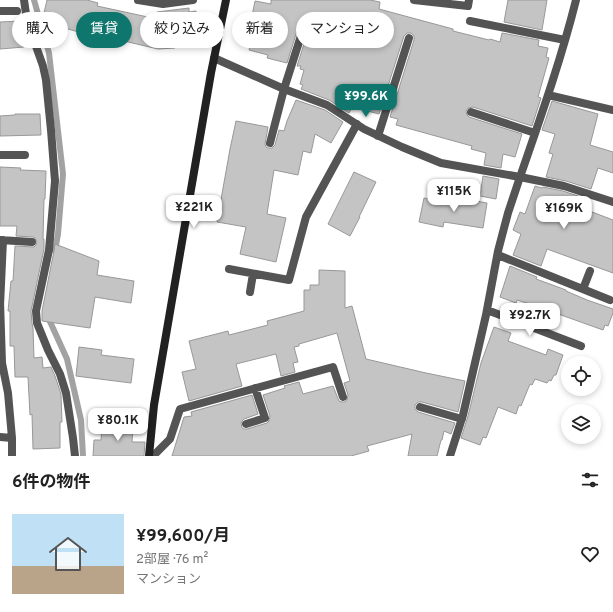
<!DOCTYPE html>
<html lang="ja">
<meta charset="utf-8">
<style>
:root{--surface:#fff;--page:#f2f2f2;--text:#222;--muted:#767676;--line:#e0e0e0;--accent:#0f766e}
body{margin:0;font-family:Overpass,"Noto Sans JP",sans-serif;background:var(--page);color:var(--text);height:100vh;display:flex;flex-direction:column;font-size:15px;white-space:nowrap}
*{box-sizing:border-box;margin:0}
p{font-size:13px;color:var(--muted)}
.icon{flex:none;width:22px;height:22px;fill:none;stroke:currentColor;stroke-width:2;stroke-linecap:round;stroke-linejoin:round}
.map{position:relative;height:456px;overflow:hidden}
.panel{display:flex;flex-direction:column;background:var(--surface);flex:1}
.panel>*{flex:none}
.top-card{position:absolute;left:12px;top:12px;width:400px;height:36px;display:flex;gap:8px}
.controls{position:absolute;left:561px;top:356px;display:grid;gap:8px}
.controls a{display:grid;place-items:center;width:40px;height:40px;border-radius:50%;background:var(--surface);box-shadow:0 2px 6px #0003;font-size:20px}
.price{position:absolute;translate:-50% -34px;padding:0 9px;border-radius:8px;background:#fff;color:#222;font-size:13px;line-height:26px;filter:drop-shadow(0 1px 2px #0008)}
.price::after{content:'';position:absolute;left:50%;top:24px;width:12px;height:9px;margin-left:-6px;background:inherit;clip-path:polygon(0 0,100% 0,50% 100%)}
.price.selected{background:var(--accent);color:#fff}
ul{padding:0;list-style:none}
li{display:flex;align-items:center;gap:12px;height:100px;padding:0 12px}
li+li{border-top:1px solid var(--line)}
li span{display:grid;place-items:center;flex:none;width:112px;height:80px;border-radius:0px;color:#555}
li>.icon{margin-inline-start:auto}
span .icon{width:48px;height:48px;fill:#fffc;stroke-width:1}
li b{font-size:17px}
h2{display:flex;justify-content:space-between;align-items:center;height:48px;padding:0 12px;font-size:17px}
.chip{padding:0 14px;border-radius:18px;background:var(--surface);box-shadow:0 2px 6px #0003;font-size:14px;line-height:36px}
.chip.selected{background:var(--accent);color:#fff}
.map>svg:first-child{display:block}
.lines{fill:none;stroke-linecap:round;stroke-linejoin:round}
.stream{stroke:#a2a2a2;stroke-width:6}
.building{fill:#c4c4c4;stroke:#989898}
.street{stroke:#545454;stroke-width:8}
.secondary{stroke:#212121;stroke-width:8}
</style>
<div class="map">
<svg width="613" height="456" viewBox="0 0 613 456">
<rect width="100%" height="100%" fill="#fff"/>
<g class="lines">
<path class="stream" d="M34,0L49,53L63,174L58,234L55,251
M47,315L67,359L81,420L83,456"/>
</g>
<path class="building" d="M47,0H87L98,3L97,6L157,19V12L189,8V12L196,11L198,36L174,38L175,48L158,49L90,33L89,35L68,29L67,32L41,26Z
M271,0H370L380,2L379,9L453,29V31L489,40L490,39L500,42L502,33L539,40L538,46L548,48L546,57L549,58L538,97L541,98L532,126L473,107L468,108L466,111L467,115L469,117L522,134L515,157L503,154L501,168L484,165L486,153L471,149L472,146L396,125L398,119L390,117L414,40V36L411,33H407L404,36L379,114L352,107L349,113L329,100L301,89L303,85L300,84L304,70L300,69L301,66H297L311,22V18L310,16L305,15L303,16L301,18L287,63L267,58L268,55L249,50L256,22L251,21L255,1L271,4Z
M508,0H547L542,30L504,22Z
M21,21L24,47L0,49V22Z
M296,100L325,110L343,122L331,143L315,134L311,153L303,151L298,175L274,170L267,214L286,218L276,262L240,254L246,227L217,222L230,149L236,121L268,127L265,144L266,147L268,148H272L275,145L279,130L284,131L287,121Z
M552,101L598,114L590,145L613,152V173L598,168L591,189L566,181L546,177L553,154L549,153L555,134L542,130Z
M15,114H40L41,135L0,136V116L15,115Z
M0,167L21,168L20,170L46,171L45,199H44L43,239H44V249L31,311L32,323L33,328L34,358L42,357L43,368L51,367L55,376L61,394L62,422H60V448L33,449L32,414L30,415L28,377H15L14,346H10V311H8L11,281H13L15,246L34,247L36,245L37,242L35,238L33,237L16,236L17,226H0Z
M354,172L376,182L359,217H360L350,236L328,224Z
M483,176L499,179L496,199L480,196Z
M535,186L542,188L543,187L563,191L587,199L585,208H587V210L613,220V273L547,249L541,266L513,255L521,234L513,230L520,212L525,214Z
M454,197L487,203L483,228L444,222L443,227L419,222L424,198L453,204Z
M55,244L99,261L97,275L134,281L131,303L95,297L90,328L42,321V311L54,251Z
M510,266L537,277L536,279L547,283L566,290V291L587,300L613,309V313L608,326L605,325L603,330L536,306L517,300L516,303L500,297Z
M319,270L345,271V308L352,306L366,359L426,373L465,381L458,412L422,402H418L415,405V409L418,412L455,423L451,434L444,431L442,440H441L437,456H408L412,434L367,446L369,451L351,456H172L184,417L192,416L191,412L252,395L258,414L244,419L242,421L241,423L242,428L244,429H247L267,423L269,421L270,416L263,395L285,388L284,386L299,382L303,394L333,386L339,401L342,402H345L347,400L348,395L344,383L350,381L337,333L299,344V346L294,347L298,362L293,363L295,372L281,376L276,354L236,364L242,386L189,401L182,372L196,369L189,341L228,331L229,335L268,325L267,321L304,311V290H310V285H319Z
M494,327L511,333L508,341L546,355L548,349L563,355L556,375H554L551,381L549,380L547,383L535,379L532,385L530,384L521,406L519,405L516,414L498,407L486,438L483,437L480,445L461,438L468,416L481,363Z
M79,347L102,350L101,355L134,359L131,383L76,376Z
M102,424L133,426L132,442H145L144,456H93L94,440H101Z"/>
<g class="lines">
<path class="street" d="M24,0L27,21L43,66L46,80L51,130L55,181L49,250L36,311L37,323L48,350L60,374L66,393L73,438L75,456
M138,0L163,4L193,0
M414,0L468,6L469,0
M0,11H17
M470,21L565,40
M214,58L284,89L327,105L364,129L402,147L441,163L520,177C540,119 561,60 576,0
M548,95L613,110
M471,112L535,133
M378,136L409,38
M270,143L284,89L306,20
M0,155H25
M0,240L32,242
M498,255L610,300
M229,269L289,280L306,217L357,124
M583,289L590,271
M250,292L253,274
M0,301L2,363L8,393L12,438
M0,306L3,240
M487,310L581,346
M420,407L462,419
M246,424L265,418L255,388
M0,437L12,438V456
M153,456L170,439L180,409L333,367L343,397
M450,456L463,415L486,315L498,251L508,213L520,177L564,186L613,202"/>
<path class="secondary" d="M149,456L154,405L211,73L226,0"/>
</g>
</svg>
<div class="controls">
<a><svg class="icon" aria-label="locate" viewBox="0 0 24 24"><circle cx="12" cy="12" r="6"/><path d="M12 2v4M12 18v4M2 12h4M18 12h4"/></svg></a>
<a><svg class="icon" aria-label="layers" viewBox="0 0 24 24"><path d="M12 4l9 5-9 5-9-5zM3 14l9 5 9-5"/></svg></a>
</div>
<b class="price selected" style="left:366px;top:118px">¥99.6K</b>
<b class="price" style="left:454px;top:213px">¥115K</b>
<b class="price" style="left:194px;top:229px">¥221K</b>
<b class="price" style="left:564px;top:230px">¥169K</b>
<b class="price" style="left:530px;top:337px">¥92.7K</b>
<b class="price" style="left:118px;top:442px">¥80.1K</b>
<div class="top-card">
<a class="chip">購入</a>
<a class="chip selected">賃貸</a>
<a class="chip">絞り込み</a>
<a class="chip">新着</a>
<a class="chip">マンション</a>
</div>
</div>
<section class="panel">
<h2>6件の物件<svg class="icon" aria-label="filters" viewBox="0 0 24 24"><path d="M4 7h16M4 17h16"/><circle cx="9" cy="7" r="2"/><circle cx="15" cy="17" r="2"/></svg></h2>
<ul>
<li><span style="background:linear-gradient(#bfe0f5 65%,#b9a48a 0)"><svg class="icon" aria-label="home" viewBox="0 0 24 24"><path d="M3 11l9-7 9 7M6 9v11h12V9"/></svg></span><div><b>¥99,600/月</b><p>2部屋 · 76 m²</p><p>マンション</p></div><svg class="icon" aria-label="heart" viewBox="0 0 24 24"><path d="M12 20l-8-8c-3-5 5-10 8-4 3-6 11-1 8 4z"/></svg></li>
</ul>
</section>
